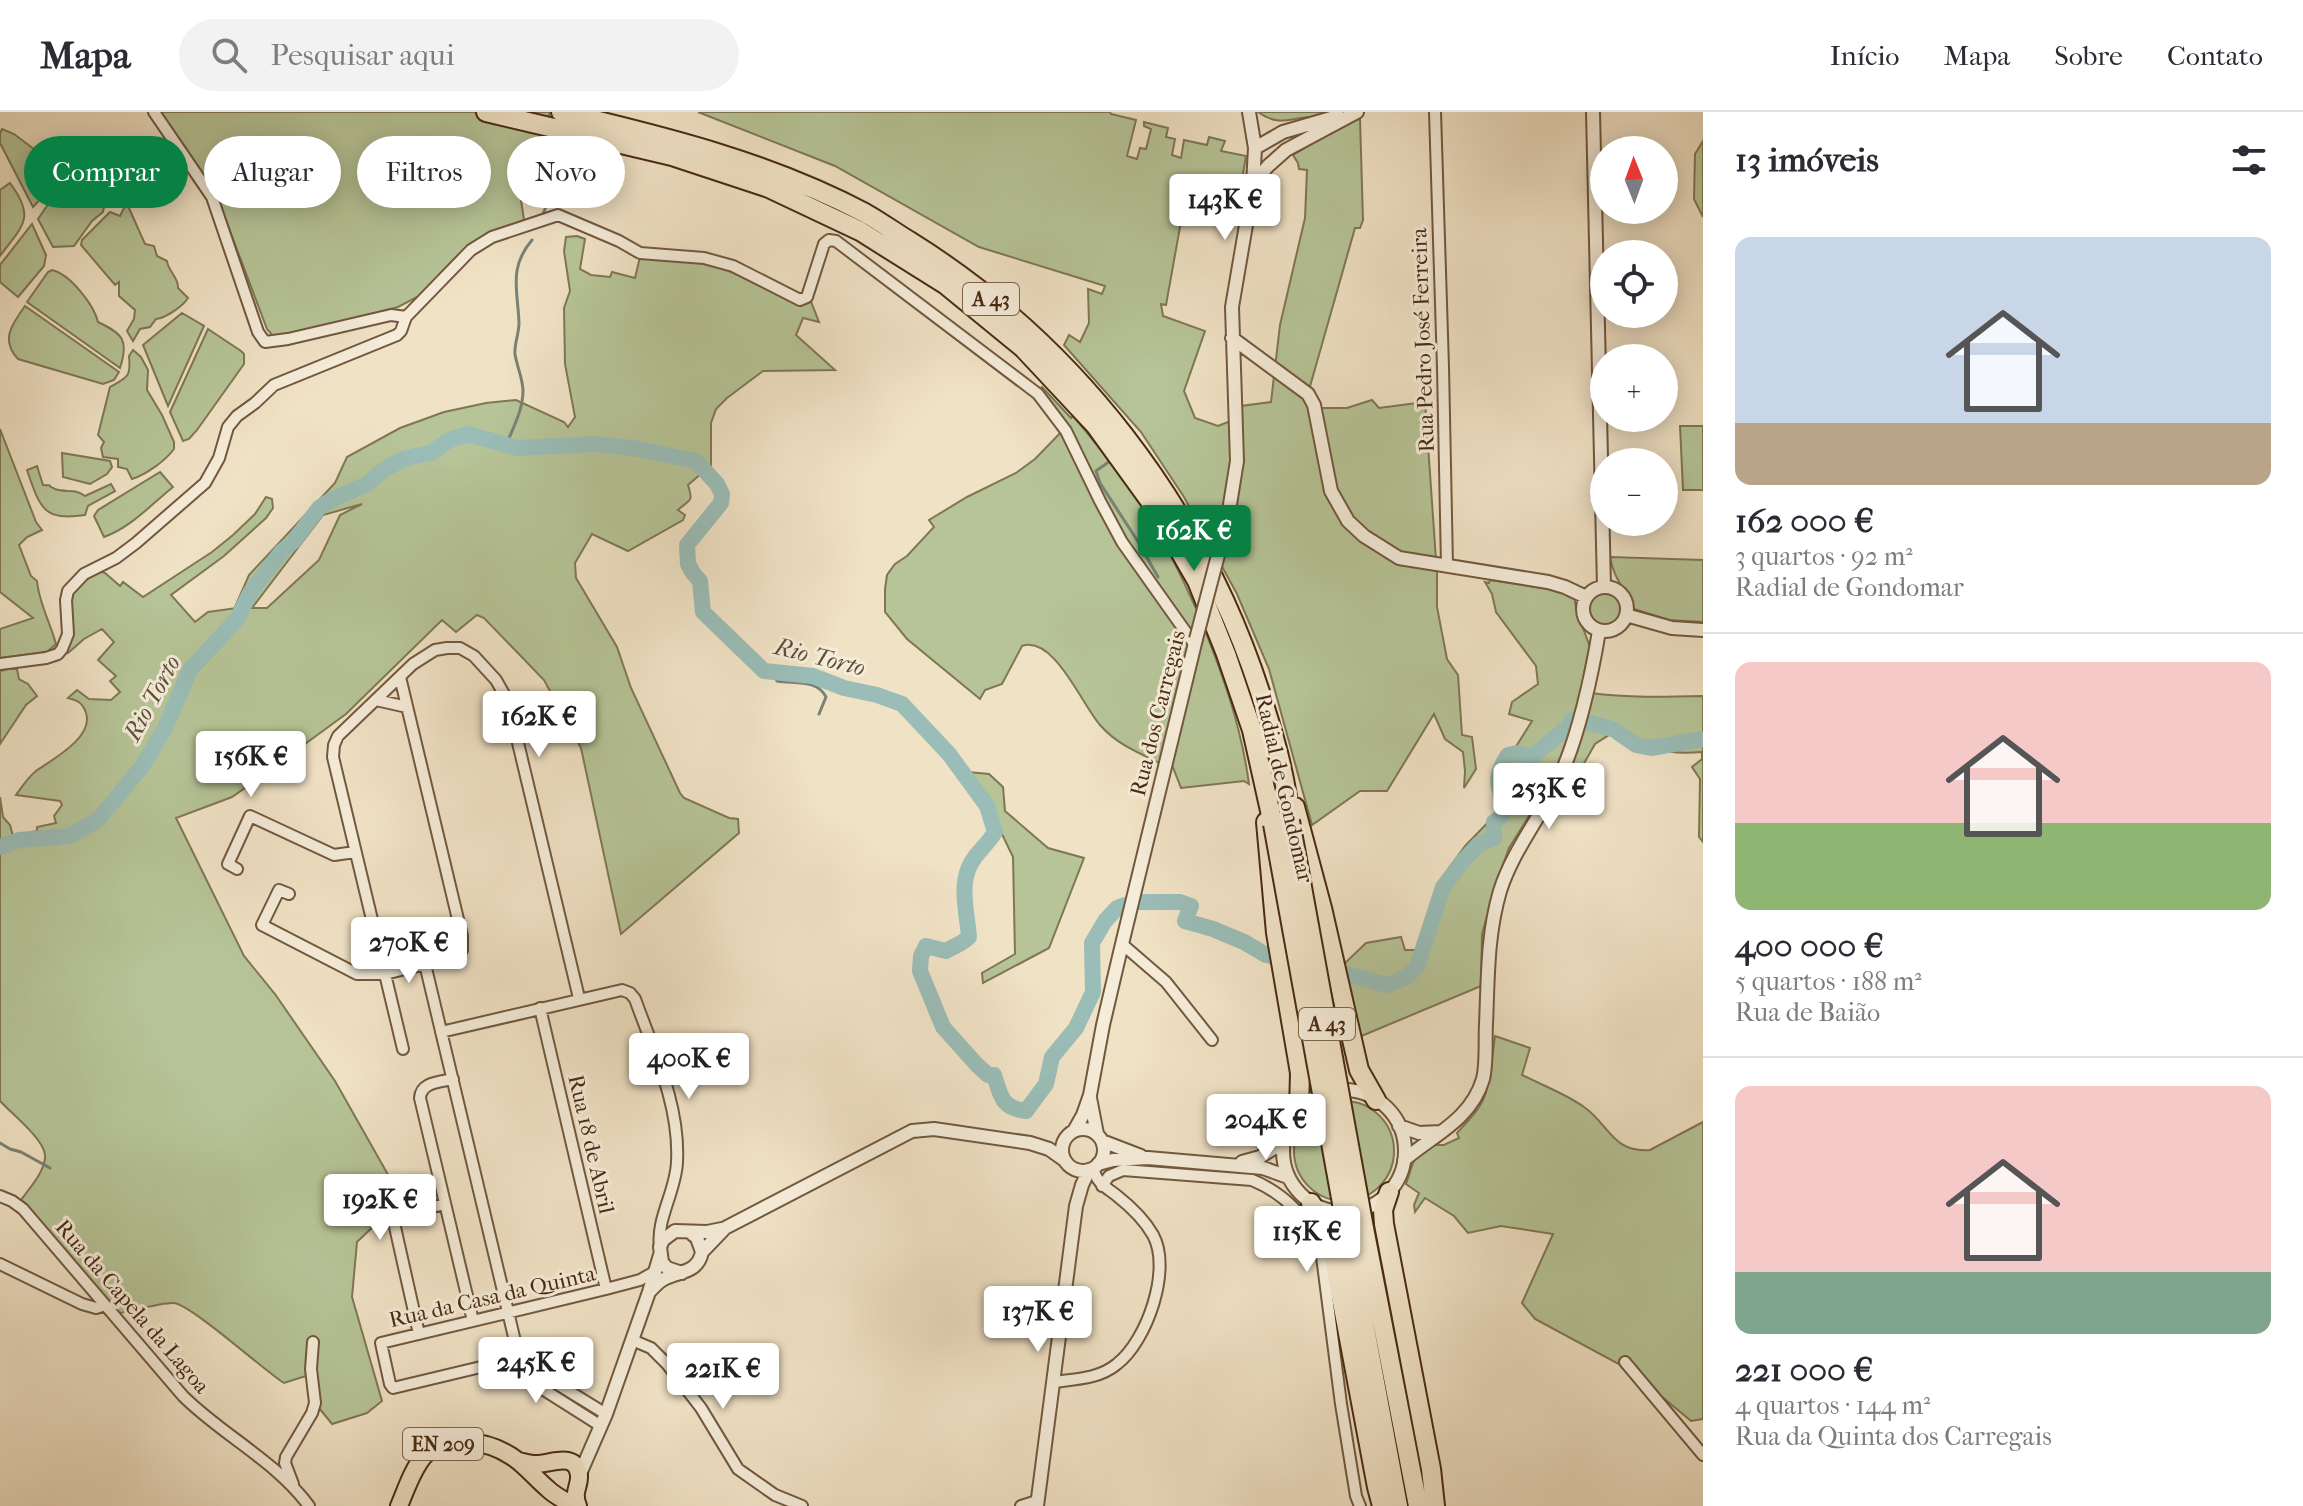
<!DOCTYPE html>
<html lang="pt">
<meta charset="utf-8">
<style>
:root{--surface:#fff;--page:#f2f2f3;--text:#2b2b33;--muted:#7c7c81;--line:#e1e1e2;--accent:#0b8043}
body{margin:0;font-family:"IM FELL French Canon",serif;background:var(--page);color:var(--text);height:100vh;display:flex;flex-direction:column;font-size:30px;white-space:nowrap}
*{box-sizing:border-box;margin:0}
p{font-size:26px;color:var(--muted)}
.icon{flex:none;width:44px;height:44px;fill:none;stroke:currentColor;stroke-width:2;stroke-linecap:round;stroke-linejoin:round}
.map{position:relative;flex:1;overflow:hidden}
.side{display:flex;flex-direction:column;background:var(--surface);width:600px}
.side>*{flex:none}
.top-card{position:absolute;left:24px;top:24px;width:760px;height:72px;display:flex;gap:16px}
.needle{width:52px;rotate:359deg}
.tools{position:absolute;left:1590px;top:24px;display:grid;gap:16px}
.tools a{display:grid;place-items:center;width:88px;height:88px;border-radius:50%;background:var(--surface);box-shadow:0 4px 20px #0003;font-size:40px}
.price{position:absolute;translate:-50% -68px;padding:0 18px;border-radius:8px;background:#fff;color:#222;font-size:26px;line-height:52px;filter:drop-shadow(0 2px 4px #0008)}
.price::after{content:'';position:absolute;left:50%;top:48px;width:24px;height:18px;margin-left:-12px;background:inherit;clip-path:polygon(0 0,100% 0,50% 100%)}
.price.current{background:var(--accent);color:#fff}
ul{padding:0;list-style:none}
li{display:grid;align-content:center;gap:16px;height:424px;padding:0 32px}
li+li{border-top:2px solid var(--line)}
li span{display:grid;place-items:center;height:248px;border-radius:16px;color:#555}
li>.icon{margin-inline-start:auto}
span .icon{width:144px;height:144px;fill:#fffc;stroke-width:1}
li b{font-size:34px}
h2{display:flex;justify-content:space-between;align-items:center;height:96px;padding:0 32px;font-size:34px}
.pill{padding:0 28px;border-radius:36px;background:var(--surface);box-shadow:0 4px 20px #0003;font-size:28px;line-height:72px}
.pill.current{background:var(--accent);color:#fff}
header{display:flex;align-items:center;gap:48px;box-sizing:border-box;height:112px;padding:0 40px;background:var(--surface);border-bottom:2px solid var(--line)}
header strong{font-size:38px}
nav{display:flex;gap:44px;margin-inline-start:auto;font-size:28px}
.search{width:560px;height:72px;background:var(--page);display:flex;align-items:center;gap:20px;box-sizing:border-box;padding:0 28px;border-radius:44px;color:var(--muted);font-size:30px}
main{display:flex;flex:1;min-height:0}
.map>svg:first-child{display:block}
.green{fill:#b6c497;stroke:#7f7754;stroke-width:2;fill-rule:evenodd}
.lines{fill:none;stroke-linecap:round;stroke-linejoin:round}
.stream{stroke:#798275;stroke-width:3}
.river{stroke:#9abdb7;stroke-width:16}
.minor-casing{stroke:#72583f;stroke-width:14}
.tertiary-casing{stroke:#72583f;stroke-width:16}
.primary-casing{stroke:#482a12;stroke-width:20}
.motorway-casing{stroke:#482a12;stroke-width:22}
.minor{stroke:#f5ecd9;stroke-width:10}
.tertiary{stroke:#f5ecd9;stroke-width:12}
.primary{stroke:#f0e2c5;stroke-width:16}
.motorway{stroke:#f0e2c5;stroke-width:18}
.tertiary-bridge-casing{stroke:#72583f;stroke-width:16;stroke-linecap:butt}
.motorway-bridge-casing{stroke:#482a12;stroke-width:22;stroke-linecap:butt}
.tertiary-bridge{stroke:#f5ecd9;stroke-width:12}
.motorway-bridge{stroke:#f0e2c5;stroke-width:18}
.labels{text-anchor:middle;stroke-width:6;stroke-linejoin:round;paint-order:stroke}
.shield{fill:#f5ecd9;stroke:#7c644e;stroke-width:2}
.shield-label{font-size:20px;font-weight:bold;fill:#482a12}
.street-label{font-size:22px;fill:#482a12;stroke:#f5ecd9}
.water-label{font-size:24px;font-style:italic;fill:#5c4f3b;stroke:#f5ecd9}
</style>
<header>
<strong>Mapa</strong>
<div class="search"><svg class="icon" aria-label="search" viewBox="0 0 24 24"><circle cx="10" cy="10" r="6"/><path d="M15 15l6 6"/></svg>Pesquisar aqui</div>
<nav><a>Início</a><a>Mapa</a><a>Sobre</a><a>Contato</a></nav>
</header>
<main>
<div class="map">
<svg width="1703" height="1394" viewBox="0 0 1703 1394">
<rect width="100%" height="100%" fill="#f0e2c5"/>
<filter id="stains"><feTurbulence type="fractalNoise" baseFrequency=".0025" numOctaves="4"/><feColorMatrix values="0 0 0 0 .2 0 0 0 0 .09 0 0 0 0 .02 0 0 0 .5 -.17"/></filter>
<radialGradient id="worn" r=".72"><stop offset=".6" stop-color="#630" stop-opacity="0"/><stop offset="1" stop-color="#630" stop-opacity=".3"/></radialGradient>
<path class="green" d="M160,0H550L521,88L524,108L468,134L421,183L398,195L297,221L273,224L267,217L216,82Z
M698,0H1110L1111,2L1136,8L1127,44L1137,47L1140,36L1146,37L1151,17L1144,14V10L1168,16L1166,25L1175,27L1172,43L1181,46L1184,28L1207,33L1209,25L1225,29L1221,39L1246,44L1239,86L1187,76L1166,193L1161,192L1163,204L1205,219L1184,279L1195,306L1218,314L1241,305V294L1271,290L1280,213L1305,106L1307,58L1299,57L1298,51L1293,43L1308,34L1309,5C1287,7 1277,14 1258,0H1354V8L1360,7L1363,108L1360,116H1355L1309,278L1317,296H1347L1372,288L1379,296L1425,290L1437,462V495L1447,547L1458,563L1462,623L1472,625L1476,657L1464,676L1465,659L1463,640L1445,627L1434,602L1387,679H1360L1312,713L1269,557L1237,482L1184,385L1141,320L1064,233L1069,223L1080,230L1089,211L1088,177L1102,182L1105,174L979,135L835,54Z
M2,17L14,22L59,56L60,66L33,95L0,31V21Z
M1703,29V105L1694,87L1695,42Z
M69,66L104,95L103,100L92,109L74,134L53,135L38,107L62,72Z
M10,71C36,106 23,113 0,144V78Z
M128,94L145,132L154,134L157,144L167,149C168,159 179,166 178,176L188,186C183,194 166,206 156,207L150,215L140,217L133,229L127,219L134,207L135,198L119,184V170L115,173L81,133L82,128L110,100L120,104L124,96Z
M32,112L46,143L44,154L18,185L0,170V153Z
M577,124L585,127L580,157L591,163L610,165L612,160L635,166L640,145H680L719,154L795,191L806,192L810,187L819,210L803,206L796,223L835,258L763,259L727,286L716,297L711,311V353L688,373C694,392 689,387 678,398L685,403L683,408L628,439L592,422L575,451L576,466L617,535L631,576L680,681L684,686L729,706L738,707L739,721L621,822L581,636L544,568L484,506L477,503L456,520L442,508L346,602L305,632V634L232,685L176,706L244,844L275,882L335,969L391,1068L388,1081L392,1097L394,1098L383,1112L378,1110L357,1130L352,1185L382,1289L367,1301L332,1312L319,1296L312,1262L284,1271C262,1257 193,1194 174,1191C163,1190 132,1199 119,1201L21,1088C30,1076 46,1058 45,1043C44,1027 11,1001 0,989V737L20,730L36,728L37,723L21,724L0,732V685L3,705L10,713L13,724L37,719V715L56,711L54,704L62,693L60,689L16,683C21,676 29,664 36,659C53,647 94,625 86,601C83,591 77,588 68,586L77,578L89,587L111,588L120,580L110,569L116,564L98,548L114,530L102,517L84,527L68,541L62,537L69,533L71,528L70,483L80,469L99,459L105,461L120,474L123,470L143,485L212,440L233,423L255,402L266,385L272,387L273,396L266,406L224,444L171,483L195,510L208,500L237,496L235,495L249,463L335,371L347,345L400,316L444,300L486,291L516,288L564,310L568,315L575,305L565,252L564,196L570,179L564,139L566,125ZM362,392L340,403L319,448L267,496H252L323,403Z
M52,158C70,162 94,193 98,210C123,222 129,228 120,256L27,190L48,160Z
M25,194L119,260L114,268L103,272L18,247C0,228 12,212 25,194Z
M182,201L204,214L168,294L143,233Z
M208,217L241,239L244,242V252L197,318L189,327L183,329L170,300Z
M133,238L141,245L148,258L147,278L162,303L174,330V337C165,349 147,362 132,367L127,357L118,355V347L103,345L101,336L104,330L98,323L110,275C128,265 131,265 129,244Z
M1042,275L1071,306L1073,304C1101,337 1129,371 1151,407C1169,437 1184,470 1198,501C1221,557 1241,612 1249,672L1244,669L1181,676L1172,653L1168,655C1144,643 1118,634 1100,613C1082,593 1054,523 1022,534L1002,572L985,578L980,587L907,527L885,500V477L887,463L895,452L907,444L934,415L929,408L967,385L1016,361L1035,347L1067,314L1058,299L1039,278Z
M1680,314H1703V378H1683Z
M0,317L36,410L42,418L27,425L19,433L31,464L37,469C39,491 50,510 56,532L47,540L0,546V517L33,506L0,480Z
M62,341L110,349L112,355L107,362L90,372L63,365Z
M37,354L43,373C56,374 44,372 55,377C66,381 75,376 85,384L111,372L115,379L88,394L85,403C43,409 40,396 27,358Z
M160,360L173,375C152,392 130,416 104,425L94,404L98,398Z
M1610,445L1703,448V510L1669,508L1634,497C1625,476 1614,468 1610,445Z
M1490,468L1574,481L1576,497L1590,535L1584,561L1586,575L1591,581C1626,586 1666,585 1703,584V730L1699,725L1700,667L1692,655L1702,647V640C1665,643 1649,638 1617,618L1595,632L1578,662L1584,669L1548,680L1534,706L1529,704L1509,736L1496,772L1482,822L1481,874L1359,925L1344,852L1366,831L1401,825L1405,838H1414L1423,845L1446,777L1449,756L1466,733L1500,698C1490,671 1494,666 1503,641L1515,636L1532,609L1509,602L1512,590L1538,572L1536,554L1496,500L1492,482L1485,470L1489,471Z
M1589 497a16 16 0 1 1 32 0a16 16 0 1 1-32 0Z
M8,557H17L19,567L28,572L37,584L26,593L0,632V559Z
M968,660L989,662L1003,675L1005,699L1048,736L1084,746L1049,836L983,871L982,861L1015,842L1013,745L987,691Z
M1495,924L1530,936L1522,963C1542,973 1566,982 1584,995C1609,1012 1612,1041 1650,1038L1703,1010V1307L1691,1309L1630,1258L1535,1207L1522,1191L1553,1122L1501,1114L1468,1121L1454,1104L1425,1086L1415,1100L1414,1093L1419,1081L1406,1072L1415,1045L1412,1033H1444L1459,1026L1457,1021C1483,993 1489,987 1490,947L1492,948Z
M1294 1039a50 50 0 1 1 100 0a50 50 0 1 1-100 0Z"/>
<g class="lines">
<path class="stream" d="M543,102L562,55L567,33
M506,333C513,316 523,298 523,279C523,267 517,255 515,242C514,232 519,222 519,211C518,179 508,156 532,128
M1110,349L1096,359L1100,371L1137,428L1158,465
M774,559L777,569C795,572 817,567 826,585L819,602
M0,1031L10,1037L21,1040L50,1056"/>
<path class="river" d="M1590,611L1613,617L1636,633L1651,636L1703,627
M0,735L19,728L70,724L99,707L143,653L164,618L190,558L237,507L250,481L281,440L294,429L319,396L333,387L365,373L385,357L405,346L431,341L449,328L468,322L517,336L595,332L633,336L696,349L717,372L722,382L721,391L687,433L688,452L693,461L700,469L703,500L764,559L813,564L844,576L877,583L902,592L949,642L987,694L995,720C989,730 982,736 975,745C957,768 967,799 969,825C962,832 954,834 946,839L926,834L921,844L920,859L943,915L977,953L988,963H994C1001,984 1001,996 1026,999L1046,972L1052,945L1076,916L1093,880L1092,831L1105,809L1117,796L1125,793
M1137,790H1180L1191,794L1185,809L1213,817L1244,830L1266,843L1293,849
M1327,857L1387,873L1405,866L1417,855L1443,775L1462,750L1479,732L1494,726V710L1501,705C1509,680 1486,676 1508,643L1517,641L1532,645L1568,615L1572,608"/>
<g class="minor-casing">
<path id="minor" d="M154,0L212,85L258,220L265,230L288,227L391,203L406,205
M1435,0L1443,255L1447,454
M0,552L46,546L58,542L62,537L68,522L66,488L68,479L84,462L116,446L136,431L205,371L219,346L228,315L237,304L255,291L274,273L397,223L401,219L406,205L471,138L492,125L558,103L619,129L640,141L704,146L733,154L800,188L807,185L824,132L829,128L836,129L1038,282L1066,319L1100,389L1122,430L1195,533
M376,588L407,595
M237,757L228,752L250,704L334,743L355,740
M289,782L279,778L262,813L357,862H385L450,846L462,838V824L400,565
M1122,832L1166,870L1212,928
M425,852L519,1246L518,1256L522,1264L601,1314
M540,896L606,1177
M441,920L622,878L630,881L635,887C654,940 680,993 677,1050C676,1079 656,1107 660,1135
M403,937L333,645L334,633L338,624L413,552L435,538L447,536H460L474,544L496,568L508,589L579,886
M453,967C440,970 421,970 420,986L473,1209
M1102,1074L1109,1064L1123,1058L1252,1068C1284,1081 1308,1106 1321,1137L1341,1292L1356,1384L1360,1394
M0,1084L12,1089L23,1097L183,1284C222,1323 276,1349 309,1394
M0,1152L82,1192L96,1196L105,1193
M419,1222L395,1115V1108L403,1102L445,1092
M632,1228L651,1236L667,1252L701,1296L738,1357L775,1383L802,1394
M519,1246L528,1254L606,1302
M506,1249L393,1276L390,1272L381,1231L606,1177L640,1168L656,1159
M1625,1250L1703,1343
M1053,1270C1076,1267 1099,1267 1117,1252C1147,1229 1172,1157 1153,1123C1144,1107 1130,1094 1116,1083C1104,1074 1097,1071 1093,1056
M293,1372L285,1351L286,1345L312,1301L315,1291L311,1257L313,1230
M1021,1394L1037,1389"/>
</g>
<g class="tertiary-casing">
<path id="tertiary" d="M1593,0L1604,475
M1255,36L1283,20L1338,4
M1253,72L1268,54L1286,38L1357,0
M1232,226L1308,282L1314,293L1331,379L1348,409L1364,424L1399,446L1548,470L1565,475L1586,485
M1228,405L1237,349L1232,195L1253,72L1255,36L1249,0
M1583 497a22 22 0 1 1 44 0a22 22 0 1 1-44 0Z
M1626,503L1672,516L1703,518
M1283 1039a61 61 0 1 1 122 0a61 61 0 1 1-122 0Z
M1090,986L1097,1022
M1399,1014L1419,1021L1440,1020
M1062 1038a21 21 0 1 1 42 0a21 21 0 1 1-42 0Z
M1074,1019L1083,1003L1090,983L1103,913L1122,832L1196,527
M1102,1029L1141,1044
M1404,1048C1433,1023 1471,1008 1483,967C1487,951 1485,929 1486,912C1488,867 1487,823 1500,779C1513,738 1541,705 1559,666C1578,627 1592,562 1599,519
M1242,1050L1260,1045L1283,1030
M1098,1052L1113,1048L1148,1046L1263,1056L1288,1065
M702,1140L725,1116L912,1019L934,1017L1030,1031L1049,1037L1063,1047
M682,1161L667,1156L662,1150L660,1135L663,1128L675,1119L707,1120L722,1117
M650,1179C655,1174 659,1169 666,1166C682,1159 698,1160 702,1140L697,1126L691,1121
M579,1364L606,1302L649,1180L660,1143
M1037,1394L1076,1094L1082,1073L1089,1058"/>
</g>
<g class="primary-casing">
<path id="primary" d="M518,1349C524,1350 530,1352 536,1352C551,1352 576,1339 579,1363C580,1375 572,1379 578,1394
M399,1394C406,1378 412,1358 424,1344C445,1321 488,1329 511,1344C525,1353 536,1367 548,1377C555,1384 566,1389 574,1394"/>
</g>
<g class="motorway-casing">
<path id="motorway" d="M486,0L672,44L769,76L860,119L946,173L1023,236L1095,313L1155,396L1197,469L1226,542L1252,618L1273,712
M561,0C667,25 768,50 865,101C881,110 896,121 911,130C1076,233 1200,395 1260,580C1274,624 1286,663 1290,709
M1295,695L1322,796L1359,958L1376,988
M1266,710L1276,821L1300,961L1299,998
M1389,1080L1383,1098L1384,1112L1431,1357L1435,1394
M1311,1091L1330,1126L1377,1375L1382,1394
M1364,1116L1418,1394
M1347,1119L1398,1394"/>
</g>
<use href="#minor" class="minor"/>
<use href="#tertiary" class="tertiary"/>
<use href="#primary" class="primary"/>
<use href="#motorway" class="motorway"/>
<g class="tertiary-bridge-casing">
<path id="tertiary-bridge" d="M1196,527L1228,405"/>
</g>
<g class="motorway-bridge-casing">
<path id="motorway-bridge" d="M1290,709L1364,1116
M1273,712L1347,1119"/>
</g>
<use href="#tertiary-bridge" class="tertiary-bridge"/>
<use href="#motorway-bridge" class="motorway-bridge"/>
</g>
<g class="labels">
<g class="shield">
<rect x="963" y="171" width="56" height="32" rx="6"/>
<rect x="1299" y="896" width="56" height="32" rx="6"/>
<rect x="403" y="1316" width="80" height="32" rx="6"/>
</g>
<g class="shield-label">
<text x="991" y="194">A 43</text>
<text x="1327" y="919">A 43</text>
<text x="443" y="1339">EN 209</text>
</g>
<g class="street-label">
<text transform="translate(1422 228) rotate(-92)" y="8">Rua Pedro José Ferreira</text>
<text transform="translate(1157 601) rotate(-76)" y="8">Rua dos Carregais</text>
<text transform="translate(1285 676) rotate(77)" y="8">Radial de Gondomar</text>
<text transform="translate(592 1032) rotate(77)" y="8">Rua 18 de Abril</text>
<text transform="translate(492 1184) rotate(-13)" y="8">Rua da Casa da Quinta</text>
<text transform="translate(133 1194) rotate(49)" y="8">Rua da Capela da Lagoa</text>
</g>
<g class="water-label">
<text transform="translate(820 545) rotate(14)" y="8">Rio Torto</text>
<text transform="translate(152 586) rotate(-62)" y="8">Rio Torto</text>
</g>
</g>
<rect width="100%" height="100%" filter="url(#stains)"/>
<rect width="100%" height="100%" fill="url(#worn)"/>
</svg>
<div class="tools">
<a><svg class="needle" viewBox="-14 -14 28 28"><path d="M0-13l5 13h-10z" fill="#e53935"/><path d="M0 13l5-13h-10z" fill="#7c7c81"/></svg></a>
<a><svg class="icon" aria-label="locate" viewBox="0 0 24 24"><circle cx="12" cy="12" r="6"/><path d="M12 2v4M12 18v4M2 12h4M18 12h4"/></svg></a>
<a>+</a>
<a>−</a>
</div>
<b class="price" style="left:1225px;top:130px">143K €</b>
<b class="price current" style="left:1194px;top:461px">162K €</b>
<b class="price" style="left:539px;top:647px">162K €</b>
<b class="price" style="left:251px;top:687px">156K €</b>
<b class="price" style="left:1549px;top:719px">253K €</b>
<b class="price" style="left:409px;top:873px">270K €</b>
<b class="price" style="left:689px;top:989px">400K €</b>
<b class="price" style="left:1266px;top:1050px">204K €</b>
<b class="price" style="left:380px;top:1130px">192K €</b>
<b class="price" style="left:1307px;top:1162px">115K €</b>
<b class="price" style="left:1038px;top:1242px">137K €</b>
<b class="price" style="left:536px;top:1293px">245K €</b>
<b class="price" style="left:723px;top:1299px">221K €</b>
<div class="top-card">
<a class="pill current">Comprar</a>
<a class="pill">Alugar</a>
<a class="pill">Filtros</a>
<a class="pill">Novo</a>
</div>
</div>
<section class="side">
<h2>13 imóveis<svg class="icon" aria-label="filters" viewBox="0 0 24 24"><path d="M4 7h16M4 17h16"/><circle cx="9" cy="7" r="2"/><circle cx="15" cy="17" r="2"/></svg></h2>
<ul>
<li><span style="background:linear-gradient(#c9d6e8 75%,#b9a48a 0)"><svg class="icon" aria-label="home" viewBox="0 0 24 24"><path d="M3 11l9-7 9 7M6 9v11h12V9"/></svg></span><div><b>162 000 €</b><p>3 quartos · 92 m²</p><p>Radial de Gondomar</p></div></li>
<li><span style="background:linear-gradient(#f6c9c9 65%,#8fb573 0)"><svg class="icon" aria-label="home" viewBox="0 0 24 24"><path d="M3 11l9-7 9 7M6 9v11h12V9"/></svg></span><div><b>400 000 €</b><p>5 quartos · 188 m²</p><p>Rua de Baião</p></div></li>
<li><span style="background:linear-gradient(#f6c9c9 75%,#7fa58c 0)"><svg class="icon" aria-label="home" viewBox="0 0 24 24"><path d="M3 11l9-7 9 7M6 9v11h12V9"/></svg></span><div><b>221 000 €</b><p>4 quartos · 144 m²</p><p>Rua da Quinta dos Carregais</p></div></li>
</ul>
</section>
</main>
